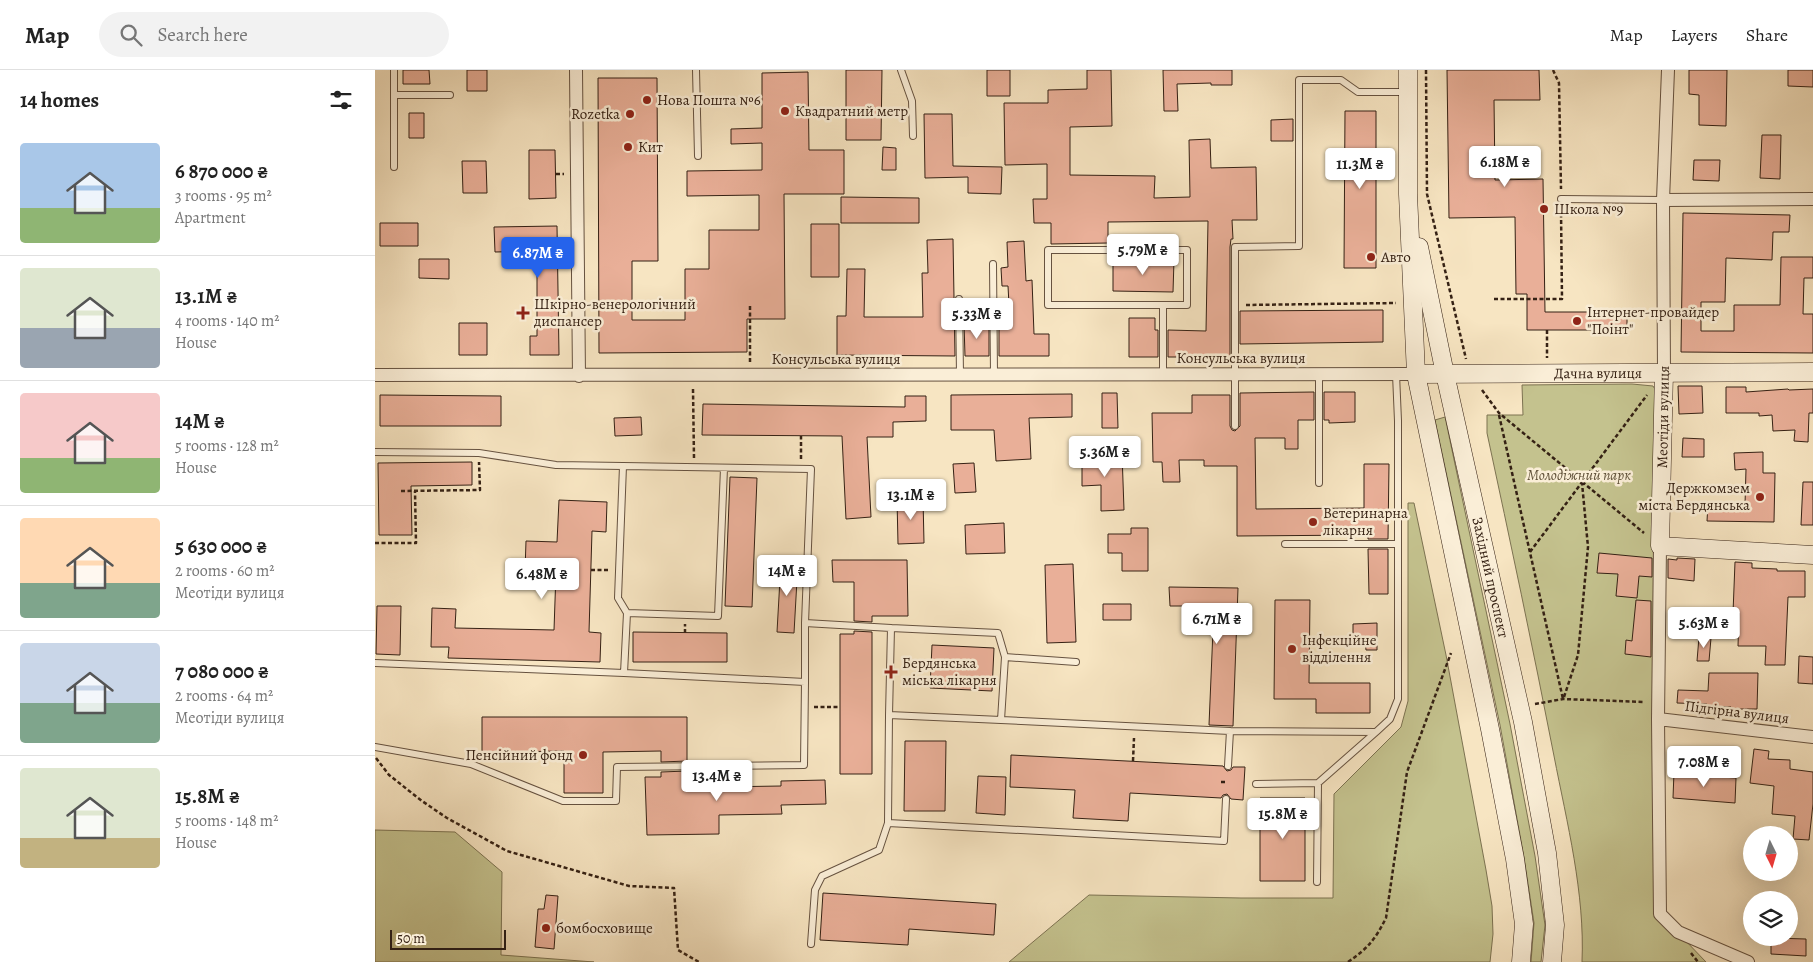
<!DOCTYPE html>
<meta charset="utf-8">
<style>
:root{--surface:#fff;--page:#f2f2f2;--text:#222;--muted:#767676;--line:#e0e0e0;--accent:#2563eb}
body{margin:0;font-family:Alegreya,serif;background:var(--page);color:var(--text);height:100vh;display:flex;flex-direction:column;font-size:19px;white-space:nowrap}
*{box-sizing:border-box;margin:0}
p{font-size:16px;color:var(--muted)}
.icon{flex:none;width:28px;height:28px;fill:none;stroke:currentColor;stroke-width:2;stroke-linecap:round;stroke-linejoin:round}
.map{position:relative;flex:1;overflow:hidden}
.sheet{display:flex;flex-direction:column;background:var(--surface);width:375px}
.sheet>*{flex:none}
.needle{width:32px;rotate:175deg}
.tools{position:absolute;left:1368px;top:756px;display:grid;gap:10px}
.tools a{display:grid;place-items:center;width:55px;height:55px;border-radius:50%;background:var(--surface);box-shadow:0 5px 20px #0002;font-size:25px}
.scale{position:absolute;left:15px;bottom:12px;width:116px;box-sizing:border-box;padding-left:5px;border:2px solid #352114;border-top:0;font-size:14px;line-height:18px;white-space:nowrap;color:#352114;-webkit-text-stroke:4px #faeed7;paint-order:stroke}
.price{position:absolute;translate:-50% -42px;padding:0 11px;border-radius:5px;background:#fff;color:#222;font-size:16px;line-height:32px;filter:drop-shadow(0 1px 2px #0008)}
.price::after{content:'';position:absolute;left:50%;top:30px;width:15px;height:11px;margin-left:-8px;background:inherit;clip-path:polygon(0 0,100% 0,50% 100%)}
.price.active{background:var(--accent);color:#fff}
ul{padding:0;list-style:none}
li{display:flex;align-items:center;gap:15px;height:125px;padding:0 20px}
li+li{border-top:1px solid var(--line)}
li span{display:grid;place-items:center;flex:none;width:140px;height:100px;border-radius:5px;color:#555}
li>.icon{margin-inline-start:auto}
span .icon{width:60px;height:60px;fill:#fffc;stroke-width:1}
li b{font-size:21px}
h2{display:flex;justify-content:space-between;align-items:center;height:60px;padding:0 20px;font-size:21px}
header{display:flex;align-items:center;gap:30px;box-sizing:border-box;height:70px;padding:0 25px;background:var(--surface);border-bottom:1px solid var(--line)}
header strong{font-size:24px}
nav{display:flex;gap:28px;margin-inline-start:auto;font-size:18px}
.search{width:350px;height:45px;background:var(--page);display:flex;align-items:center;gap:12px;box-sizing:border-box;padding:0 18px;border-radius:28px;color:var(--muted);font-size:19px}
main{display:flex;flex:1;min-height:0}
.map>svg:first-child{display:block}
.green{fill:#c4c28e;stroke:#7c7251}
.building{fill:#e9af98;stroke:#352114}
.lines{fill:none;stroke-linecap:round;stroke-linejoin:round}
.lane-casing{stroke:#665240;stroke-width:8}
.street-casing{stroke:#665240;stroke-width:14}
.secondary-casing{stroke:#352114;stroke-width:19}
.path{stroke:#352114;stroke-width:2.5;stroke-dasharray:4 2.5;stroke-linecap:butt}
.lane{stroke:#faeed7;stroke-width:6}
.street{stroke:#faeed7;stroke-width:12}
.secondary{stroke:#faeed7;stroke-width:18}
.poi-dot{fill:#8f2418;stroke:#faeed7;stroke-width:2}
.labels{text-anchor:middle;stroke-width:5;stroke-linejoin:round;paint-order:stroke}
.poi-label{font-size:15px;fill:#352114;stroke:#faeed7;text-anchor:start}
.street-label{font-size:15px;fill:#352114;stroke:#faeed7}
.park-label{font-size:15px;font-style:italic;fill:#605139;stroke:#faeed7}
</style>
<header>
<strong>Map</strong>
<div class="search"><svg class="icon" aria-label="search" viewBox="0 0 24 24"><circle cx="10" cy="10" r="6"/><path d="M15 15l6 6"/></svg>Search here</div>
<nav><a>Map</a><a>Layers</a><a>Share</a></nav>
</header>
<main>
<section class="sheet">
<h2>14 homes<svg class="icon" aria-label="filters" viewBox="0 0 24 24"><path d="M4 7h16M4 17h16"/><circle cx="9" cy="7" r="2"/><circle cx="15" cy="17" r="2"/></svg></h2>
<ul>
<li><span style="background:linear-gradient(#a9c7e8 65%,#8fb573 0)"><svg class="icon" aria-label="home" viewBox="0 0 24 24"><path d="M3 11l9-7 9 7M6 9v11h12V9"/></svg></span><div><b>6 870 000 ₴</b><p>3 rooms · 95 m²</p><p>Apartment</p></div></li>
<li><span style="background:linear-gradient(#dfe7d0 60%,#9aa5b1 0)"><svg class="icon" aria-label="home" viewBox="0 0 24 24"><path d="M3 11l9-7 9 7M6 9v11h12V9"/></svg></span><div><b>13.1M ₴</b><p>4 rooms · 140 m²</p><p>House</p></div></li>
<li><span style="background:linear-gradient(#f6c9c9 65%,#8fb573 0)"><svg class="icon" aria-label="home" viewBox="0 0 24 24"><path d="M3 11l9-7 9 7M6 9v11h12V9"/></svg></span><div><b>14M ₴</b><p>5 rooms · 128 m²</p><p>House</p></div></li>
<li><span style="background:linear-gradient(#ffd9b3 65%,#7fa58c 0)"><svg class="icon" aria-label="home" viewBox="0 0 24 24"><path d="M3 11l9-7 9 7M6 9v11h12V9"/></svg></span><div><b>5 630 000 ₴</b><p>2 rooms · 60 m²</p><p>Меотіди вулиця</p></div></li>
<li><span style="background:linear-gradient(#c9d6e8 60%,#7fa58c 0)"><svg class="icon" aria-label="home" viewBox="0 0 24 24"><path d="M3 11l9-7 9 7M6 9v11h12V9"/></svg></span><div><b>7 080 000 ₴</b><p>2 rooms · 64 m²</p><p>Меотіди вулиця</p></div></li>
<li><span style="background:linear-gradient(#dfe7d0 70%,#c2b280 0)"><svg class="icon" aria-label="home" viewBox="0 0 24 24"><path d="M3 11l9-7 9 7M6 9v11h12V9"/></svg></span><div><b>15.8M ₴</b><p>5 rooms · 148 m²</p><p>House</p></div></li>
</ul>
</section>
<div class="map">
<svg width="1438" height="892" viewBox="0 0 1438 892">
<rect width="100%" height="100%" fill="#f7e5c2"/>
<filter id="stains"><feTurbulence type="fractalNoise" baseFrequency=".004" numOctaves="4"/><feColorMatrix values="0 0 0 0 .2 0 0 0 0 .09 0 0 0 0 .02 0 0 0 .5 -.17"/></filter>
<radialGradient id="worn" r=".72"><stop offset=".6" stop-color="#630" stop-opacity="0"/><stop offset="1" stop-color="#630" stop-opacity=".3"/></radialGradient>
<path class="green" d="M1257,314L1278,316L1287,331L1285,844L1331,892H1207C1210,823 1192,753 1179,686C1158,578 1135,470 1112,363V345H1148L1147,315Z
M1070,347L1135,654L1160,786L1170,855L1166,892H1156L1159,853L1149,787L1125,655L1060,350Z
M1033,433H1039L1071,585L1111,800L1117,836L1118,864L1115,892H634L714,825L866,828H958L959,724L1026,657L1033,631Z
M0,760L80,762L127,802L126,885L219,892H0Z"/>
<path class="building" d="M28,0H54L55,14H28Z
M92,0H112V21H92Z
M471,0H507L506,70H471Z
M612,0H635V26H612Z
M712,0H736L737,56L695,57V105L780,106L779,128L815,127L814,70L835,69L836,98L881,97L882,150H857L858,169H856L855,177V287H793V260L831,261L833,151L733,152V173L676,174V153H659L658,129H672V94L630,95L629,33H673V20L712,19Z
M788,0H857V15H836V13L802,14L803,41H789Z
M1072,0H1164L1165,30H1119L1120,110L1168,109L1170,242H1252V260H1152V224H1141L1140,147L1074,148Z
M1314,0H1352L1351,56L1324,55V25L1314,24Z
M1413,0H1438V17L1413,16Z
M433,2L434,80H469V124H409L410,249H372V282L224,283L223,8H282L283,191H257V250H310V199H334V160H384V125L312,126V101L387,100V73L356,74V59L387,58V3Z
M970,41H1001V198H969Z
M34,43H49V68H34Z
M549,44H577L578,96L627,97L626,124L593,123V107L550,108Z
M918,49V71H896V50Z
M1387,65H1406L1405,109L1385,108Z
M508,77L521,78V100H507Z
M154,80H180L181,128L154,129Z
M1319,90H1345L1344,111L1318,110Z
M87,91H111L112,123H88Z
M466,127L544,128V153H466Z
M1308,143L1415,145L1414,162H1398L1397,190L1351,188L1350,232H1326V261H1359V235H1405L1406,187H1438V208H1429L1428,244H1438V283L1306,282Z
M5,153H43V176H5Z
M436,154H464V207H436Z
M182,156L184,285H155V266H162V181L120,182L119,157Z
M578,169L580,286L462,285V246H471L472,199H490L489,247H548L547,203H553L552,170Z
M649,171L651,211L657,210L659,264H674V286H624V254H635L633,216H627L626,198L633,197L632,172Z
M44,189H74V209L44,208Z
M738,190H799L798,222L738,221Z
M1008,240V272L865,274V241Z
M754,248H780V260H783V287H754Z
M84,253H112V285H84Z
M589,254H614V286H590Z
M1303,316H1327L1328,343L1304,344Z
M1351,317H1371V322L1413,319L1414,320L1438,319V343H1434L1433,372L1419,371L1420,360L1398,361L1397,345L1384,346V343H1351Z
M939,322V350H923V379H910V368H880L881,439L989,438V394H1014L1013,469H993V465L862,466V396H829V390H804L805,412H788L787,392H778L777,343H817V325H855V356L857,360L860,361L865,356V323Z
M949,322H980V352L954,353V350H949Z
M727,323H742L743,358H727Z
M697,324V347L654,348L656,389L621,391L619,360H576V325Z
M5,325L126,326V356H5Z
M530,326H551V351L518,352V367H492L496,447L471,449L467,366L327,365L328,334L530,337Z
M266,347L267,365L240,366L239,348Z
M1308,368L1329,369V387H1307Z
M1388,382V403H1400L1399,452L1332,451L1333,434L1370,435L1371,399L1360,400L1359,383Z
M747,383L749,440L726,441V415L707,416V384Z
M97,392V415L36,416L37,465H4L3,393Z
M599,393L601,422L580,423L578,394Z
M355,407L382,408L377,537L350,536Z
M1428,412H1438V455H1426Z
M548,428L549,473L523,474L522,429Z
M184,430L232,432L231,462L217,461L214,562L226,563L225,592L73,588L74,577H56L57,538L81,539L80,558L179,560L181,502L150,501L151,471L182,472Z
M629,453L630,483L591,484L590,455Z
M756,458H773V501H747V483H733V464H756Z
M993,479H1013V524H994Z
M1224,483L1277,488V507L1264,506L1262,528L1241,526L1243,504L1222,503Z
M1302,488L1320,489L1319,511L1293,508V489L1302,490Z
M457,490H532L533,546H497V552L479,551V512H458Z
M406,491L423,492L419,563L402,562Z
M1360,492L1377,493V498L1402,499V501H1430V527H1413L1410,595H1390L1391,576H1363L1364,543H1358Z
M698,494L701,572L672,573L670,495Z
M794,517L863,518L858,656L834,655L839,536H795Z
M900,530H935L934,613H995V643H941V629H899Z
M1261,530L1276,531V587L1250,584L1251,570L1257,571Z
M728,534H756V550H728Z
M2,536H26L25,585L1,584Z
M1002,553V580H991L990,570H978V554Z
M479,561L497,562V704H465V564H479Z
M258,562L352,563V592H258Z
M1324,567L1336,568L1334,591H1322Z
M557,575L619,578L617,621L555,618Z
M1424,586L1438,587V614L1423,613Z
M1334,603H1383L1382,639H1356V637L1332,636V634L1302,633L1303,620L1333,621Z
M107,647H312V691L286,692V681L228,682V723H189V681L131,682V689H107Z
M530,671H571L570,741H529Z
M1379,679L1394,681L1393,689L1415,690V699L1438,702V734L1434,770L1418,769L1420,746L1397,744L1399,716L1375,713Z
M636,685L848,696L852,701L856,700L858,697H870L868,730L856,729L852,724L848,725L846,728L755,723L753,751L698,748L700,720L635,717Z
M312,701V706H343L344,717L406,716V711L450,710L451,734L406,735L407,744L344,745V764L272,765L270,707H286V702Z
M1299,702L1317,703V705L1361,708L1360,733L1298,728Z
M603,706L631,707L630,745L601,743Z
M885,728H930V811H885Z
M448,823L621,834L619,865L534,859L533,875L445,870Z
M171,825L183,826L179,879L160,877L163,839H169Z
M1396,868L1431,869V886L1396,884Z"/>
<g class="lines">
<g class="lane-casing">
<path id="lane" d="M19,0V25H75
M321,0L323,86
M526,0L537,31L538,66
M19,97V25
M1186,129L1288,130
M618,194L619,305
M584,229L585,305
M788,235H812V180H673V235H788V305
M944,304V413
M860,356V177L924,176V10H966L983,22H1031
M0,382L104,383L181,395L248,396L243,528L252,543L249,603L0,593
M248,396L436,399L430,553V612L249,603
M910,474H1023
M252,543L343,546L349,398
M430,553L516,558
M630,587L701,592
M514,645L513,753L849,771L851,729
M626,650L514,645L516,558L623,563L630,587L626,650L855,661L1001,662L943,713L881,714
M1001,662L1015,649L1023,629V351L1021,304
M0,677L96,694L188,731H241L242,697L429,695L430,612
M853,696L855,661
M942,812L943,713
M436,874L440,820L447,806L504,780L513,753"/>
</g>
<g class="street-casing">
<path id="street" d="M201,0L204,306
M1288,130L1438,129
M1289,302L1288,130L1293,0
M0,305L1041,304
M1285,476L1283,649L1285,844L1303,862L1373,892
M1283,649L1438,667"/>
</g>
<g class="secondary-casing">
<g id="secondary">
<path d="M1033,0V124L1041,304L1115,659L1140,789L1149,854L1146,892"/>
<path id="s1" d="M1044,177L1070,304L1148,652L1172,783L1180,855L1177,892"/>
<path d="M1289,302L1285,476L1438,485"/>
<path id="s2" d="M1041,304L1438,302"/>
</g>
</g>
<path class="path" d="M1051,0L1052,124L1091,289
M1178,0L1184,13L1186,119
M181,104H189
M1119,229H1187L1186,140
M871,235L1021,233
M375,236V292
M1172,260V288
M318,319L319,388
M1107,320L1124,343L1269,463
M1124,345L1188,629
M426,389V366
M26,421L105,420L104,392
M0,473H41L40,421
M1155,482L1272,325
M216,500H234
M310,563V554
M1189,627L1203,585L1213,477L1207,413
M1160,634L1188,629L1269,632
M439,637H465
M1,688L14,705L47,731L72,748L132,781L254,816L299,818L303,880L324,892
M758,691L759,668
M846,712H852
M1316,883L1323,892
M973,892C993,878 1000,870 1011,848L1032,702L1076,583"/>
<use href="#lane" class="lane"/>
<use href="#street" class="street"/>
<use href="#secondary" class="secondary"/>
</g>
<g class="poi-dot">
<circle cx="272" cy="30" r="5"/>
<circle cx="410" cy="41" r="5"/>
<circle cx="255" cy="44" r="5"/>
<circle cx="253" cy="77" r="5"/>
<circle cx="1169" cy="139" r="5"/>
<circle cx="996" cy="187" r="5"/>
<path d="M145.5 235.5h5v5h5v5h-5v5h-5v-5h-5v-5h5z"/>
<circle cx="1202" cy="251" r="5"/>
<circle cx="1385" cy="427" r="5"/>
<circle cx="938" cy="452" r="5"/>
<circle cx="917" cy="579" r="5"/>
<path d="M513.5 594.5h5v5h5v5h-5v5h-5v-5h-5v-5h5z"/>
<circle cx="208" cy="685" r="5"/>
<circle cx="171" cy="858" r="5"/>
</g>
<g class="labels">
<g class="poi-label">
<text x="282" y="35">Нова Пошта №6</text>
<text x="420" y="46">Квадратний метр</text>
<text x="245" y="49" text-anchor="end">Rozetka</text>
<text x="263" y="82">Кит</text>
<text x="1179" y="144">Школа №9</text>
<text x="1006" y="192">Авто</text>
<text x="159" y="239">Шкірно-венерологічний<tspan x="159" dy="17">диспансер</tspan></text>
<text x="1212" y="247">Інтернет-провайдер<tspan x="1212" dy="17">"Поінт"</tspan></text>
<text x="1375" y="423" text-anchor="end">Держкомзем<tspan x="1375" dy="17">міста Бердянська</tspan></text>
<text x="948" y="448">Ветеринарна<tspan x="948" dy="17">лікарня</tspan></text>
<text x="927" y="575">Інфекційне<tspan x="927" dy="17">відділення</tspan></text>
<text x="527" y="598">Бердянська<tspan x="527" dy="17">міська лікарня</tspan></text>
<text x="198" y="690" text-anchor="end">Пенсійний фонд</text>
<text x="181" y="863">бомбосховище</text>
</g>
<g class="street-label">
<text x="866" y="293">Консульська вулиця</text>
<text x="461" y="294">Консульська вулиця</text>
<text dy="5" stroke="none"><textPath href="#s2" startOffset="182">Дачна вулиця</textPath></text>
<text transform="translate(1288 347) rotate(-89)" y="5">Меотіди вулиця</text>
<text dy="5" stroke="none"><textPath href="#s1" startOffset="338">Західний проспект</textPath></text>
<text transform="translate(1362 642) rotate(7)" y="5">Підгірна вулиця</text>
</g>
<g class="park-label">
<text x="1204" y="410">Молодіжний парк</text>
</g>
</g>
<rect width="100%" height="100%" filter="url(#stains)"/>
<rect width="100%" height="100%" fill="url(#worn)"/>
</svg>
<div class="tools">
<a><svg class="needle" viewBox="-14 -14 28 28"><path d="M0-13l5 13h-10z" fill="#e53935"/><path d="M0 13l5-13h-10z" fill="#767676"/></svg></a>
<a><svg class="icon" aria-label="layers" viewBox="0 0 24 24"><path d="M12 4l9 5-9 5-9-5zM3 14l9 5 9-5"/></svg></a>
</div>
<div class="scale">50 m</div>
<b class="price" style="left:1130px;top:118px">6.18M ₴</b>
<b class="price" style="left:985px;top:120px">11.3M ₴</b>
<b class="price" style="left:768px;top:206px">5.79M ₴</b>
<b class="price active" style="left:163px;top:209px">6.87M ₴</b>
<b class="price" style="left:602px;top:270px">5.33M ₴</b>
<b class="price" style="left:730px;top:408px">5.36M ₴</b>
<b class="price" style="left:536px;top:451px">13.1M ₴</b>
<b class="price" style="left:412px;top:527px">14M ₴</b>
<b class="price" style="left:167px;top:530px">6.48M ₴</b>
<b class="price" style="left:842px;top:575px">6.71M ₴</b>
<b class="price" style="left:1329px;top:579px">5.63M ₴</b>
<b class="price" style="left:1329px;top:718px">7.08M ₴</b>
<b class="price" style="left:342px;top:732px">13.4M ₴</b>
<b class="price" style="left:908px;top:770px">15.8M ₴</b>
</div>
</main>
